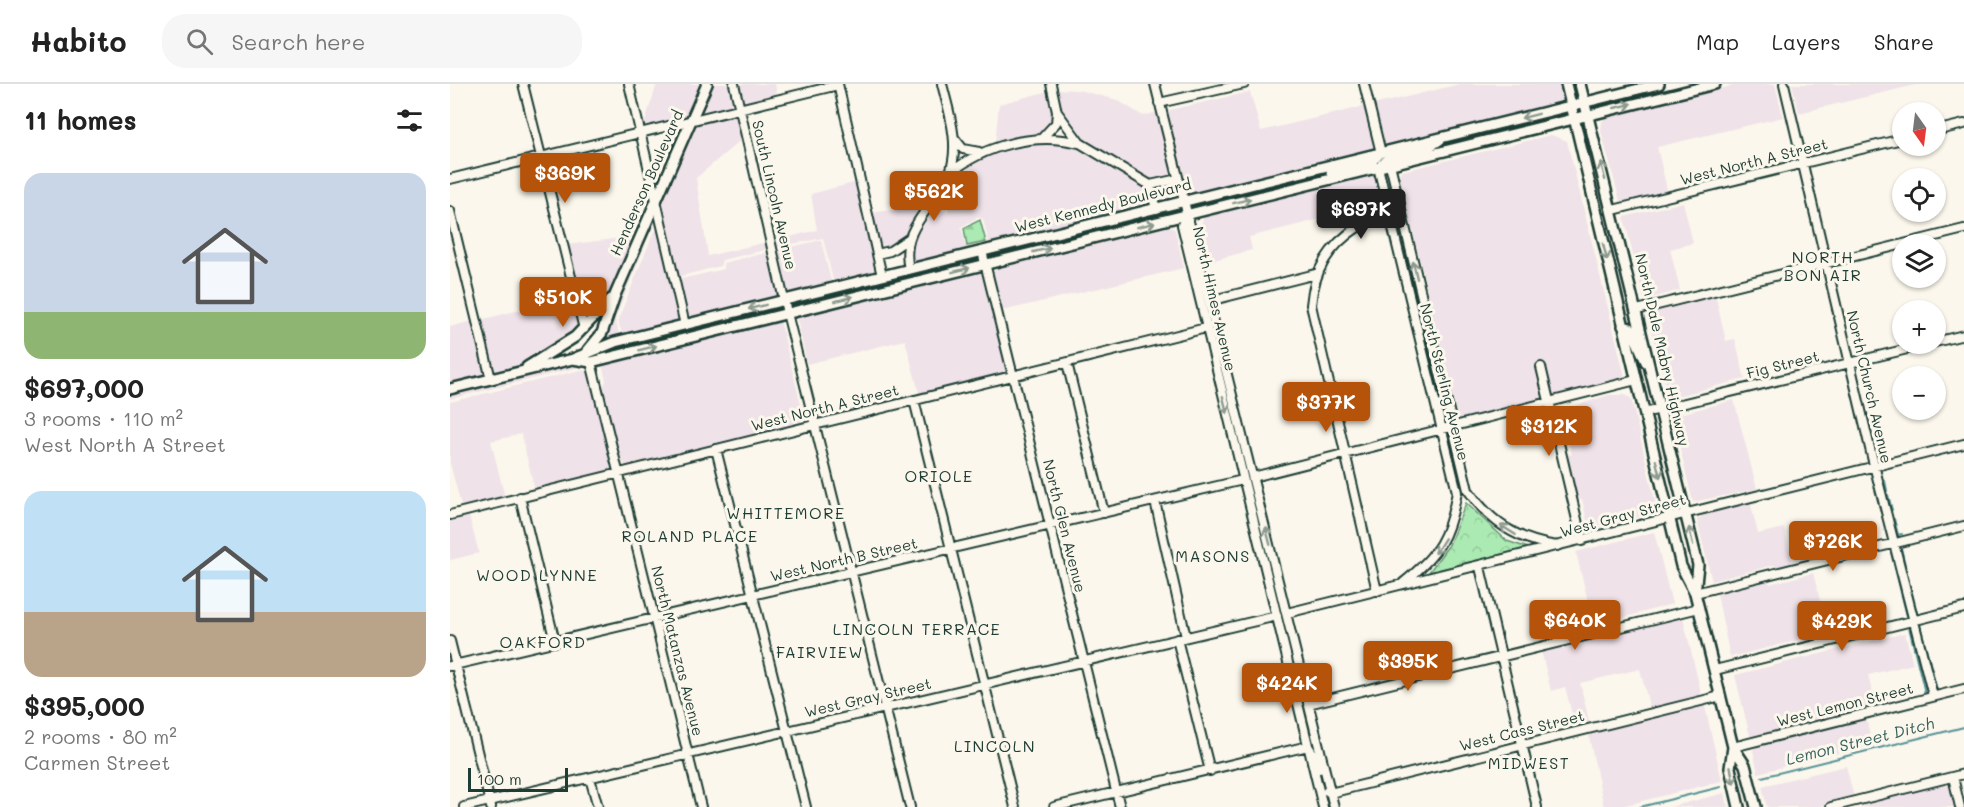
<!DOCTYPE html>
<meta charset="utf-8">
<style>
:root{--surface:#fff;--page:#f6f6f6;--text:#222;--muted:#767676;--line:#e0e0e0;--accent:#b45309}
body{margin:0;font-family:Mali,sans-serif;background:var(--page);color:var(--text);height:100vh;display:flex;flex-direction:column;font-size:22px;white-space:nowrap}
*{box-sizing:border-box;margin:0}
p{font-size:20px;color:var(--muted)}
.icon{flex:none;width:33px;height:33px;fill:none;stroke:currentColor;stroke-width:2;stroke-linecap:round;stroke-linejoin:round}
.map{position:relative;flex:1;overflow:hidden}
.side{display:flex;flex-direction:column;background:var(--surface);width:450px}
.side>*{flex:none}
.needle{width:39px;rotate:166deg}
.tools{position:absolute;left:1442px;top:18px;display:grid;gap:12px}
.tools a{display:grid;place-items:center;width:54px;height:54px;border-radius:50%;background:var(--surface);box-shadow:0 2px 4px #0004;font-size:30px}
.scale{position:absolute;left:18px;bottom:15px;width:100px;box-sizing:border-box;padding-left:6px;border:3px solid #1f3d34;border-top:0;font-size:16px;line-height:21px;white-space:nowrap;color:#1f3d34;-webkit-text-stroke:4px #fbf7ec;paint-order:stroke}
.price{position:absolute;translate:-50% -51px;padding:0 14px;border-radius:6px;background:var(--accent);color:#fff;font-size:20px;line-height:39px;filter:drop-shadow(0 2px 3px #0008)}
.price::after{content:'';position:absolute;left:50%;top:36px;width:18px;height:14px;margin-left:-9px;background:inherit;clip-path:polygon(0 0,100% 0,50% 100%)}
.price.selected{background:#222;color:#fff}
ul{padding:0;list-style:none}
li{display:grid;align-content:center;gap:12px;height:318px;padding:0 24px}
li span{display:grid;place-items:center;height:186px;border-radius:18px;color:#555}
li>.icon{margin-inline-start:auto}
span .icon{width:108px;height:108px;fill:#fffc;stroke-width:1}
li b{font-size:26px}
h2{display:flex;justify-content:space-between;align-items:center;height:72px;padding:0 24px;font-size:26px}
header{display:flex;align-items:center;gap:36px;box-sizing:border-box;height:84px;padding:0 30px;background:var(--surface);border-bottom:2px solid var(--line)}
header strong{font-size:28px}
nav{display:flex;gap:33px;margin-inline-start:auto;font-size:21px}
.search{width:420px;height:54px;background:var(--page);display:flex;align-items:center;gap:15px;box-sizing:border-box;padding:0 21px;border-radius:24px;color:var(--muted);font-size:22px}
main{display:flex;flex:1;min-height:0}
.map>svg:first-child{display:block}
.built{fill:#efe2e8;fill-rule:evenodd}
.forest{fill:url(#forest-firs);stroke:#659473;stroke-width:1.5}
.park{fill:url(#park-crowns);stroke:#659473;stroke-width:1.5}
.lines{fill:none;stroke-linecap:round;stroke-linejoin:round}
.stream{stroke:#569196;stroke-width:2}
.minor-casing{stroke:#1f3d34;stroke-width:12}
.major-casing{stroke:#1f3d34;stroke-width:14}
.minor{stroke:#fbf7ec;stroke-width:8}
.major{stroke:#fbf7ec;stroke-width:9}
.oneway{stroke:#8d9a90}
.labels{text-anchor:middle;stroke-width:6;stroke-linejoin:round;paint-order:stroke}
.street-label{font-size:15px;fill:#1f3d34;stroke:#fbf7ec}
.neighbourhood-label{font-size:16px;letter-spacing:1.5px;fill:#1f3d34;stroke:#fbf7ec}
.water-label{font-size:16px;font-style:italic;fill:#36605d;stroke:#fbf7ec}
</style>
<header>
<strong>Habito</strong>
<div class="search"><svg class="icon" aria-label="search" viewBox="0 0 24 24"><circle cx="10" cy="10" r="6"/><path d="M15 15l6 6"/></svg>Search here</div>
<nav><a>Map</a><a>Layers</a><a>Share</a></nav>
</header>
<main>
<section class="side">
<h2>11 homes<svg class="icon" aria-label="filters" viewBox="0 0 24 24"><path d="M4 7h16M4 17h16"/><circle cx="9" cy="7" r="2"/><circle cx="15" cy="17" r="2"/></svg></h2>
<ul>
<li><span style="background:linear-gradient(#c9d6e8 75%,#8fb573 0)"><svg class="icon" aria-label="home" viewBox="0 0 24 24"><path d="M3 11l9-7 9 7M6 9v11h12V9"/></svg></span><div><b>$697,000</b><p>3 rooms · 110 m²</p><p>West North A Street</p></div></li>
<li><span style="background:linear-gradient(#bfe0f5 65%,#b9a48a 0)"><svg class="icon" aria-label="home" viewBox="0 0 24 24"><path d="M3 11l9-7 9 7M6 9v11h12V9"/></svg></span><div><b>$395,000</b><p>2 rooms · 80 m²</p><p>Carmen Street</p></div></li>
</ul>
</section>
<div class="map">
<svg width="1514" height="723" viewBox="0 0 1514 723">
<defs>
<pattern id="forest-firs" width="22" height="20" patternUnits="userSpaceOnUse" patternTransform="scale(1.5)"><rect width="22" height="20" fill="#abeab2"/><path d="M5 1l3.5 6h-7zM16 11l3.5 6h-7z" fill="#93ca9a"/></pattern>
<pattern id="park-crowns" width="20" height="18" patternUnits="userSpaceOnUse" patternTransform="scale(1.5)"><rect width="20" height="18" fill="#abeab2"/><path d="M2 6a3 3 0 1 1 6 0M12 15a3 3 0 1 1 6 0" fill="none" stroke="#93ca9a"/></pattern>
</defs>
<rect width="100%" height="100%" fill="#fbf7ec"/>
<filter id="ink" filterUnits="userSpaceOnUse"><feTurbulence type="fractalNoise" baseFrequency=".0167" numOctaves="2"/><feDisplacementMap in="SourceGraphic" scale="12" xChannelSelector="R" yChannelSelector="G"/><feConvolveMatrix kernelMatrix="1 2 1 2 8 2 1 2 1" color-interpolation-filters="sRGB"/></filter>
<g filter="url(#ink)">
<path class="built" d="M207,0H253L238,33L193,44Z
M261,0H281L285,22L247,31Z
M288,0H325L327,12L292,20Z
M1010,0H1113L1116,15L1111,17V20L933,64L923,21Z
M1289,0H1325L1333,33L1207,63L1218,110L1189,118L1170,117L1151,47L1152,38L1155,34Z
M1342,0H1469L1349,29Z
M605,5L628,6L667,16L693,32L708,28L724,92L700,97L633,57L611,27Z
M599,7L604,28L603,37L591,49L545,61L549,20Z
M800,8L811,47L916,22L927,66L735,113L715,27Z
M1112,28V33L941,76L937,71Z
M287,29L293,54L246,94L258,172L317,158L319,165L272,176L270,182L227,193L210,117L243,40Z
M1101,51L1117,57L1175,293L1170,297L1009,338L976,211L977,205L949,91L953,87Z
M592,57L629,62L697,104L701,122L461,181L459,171L462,155L483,122L497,129L521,78L534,71ZM528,133L533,135L539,159L517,165L511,143Z
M926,74L925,80L738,127L737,121Z
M921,91L927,93L931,120L799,153L802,166L760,177L750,142L754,133Z
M407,98L427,189L384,200L373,154L326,163L324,157L367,146L361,110Z
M1233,118L1243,159L1220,165L1230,206L1194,216L1174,133Z
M475,121L455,152L439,163L429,166L421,129Z
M730,123L732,128L538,176L537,170Z
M205,128L207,139L200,149L165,235L170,253L149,260L160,240L168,213Z
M209,142L223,197L274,185L273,179L371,156L381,198L172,250L168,236L203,150Z
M720,142L725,146L734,184L556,226L550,225L543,196V188L548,183Z
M187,152L162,208L136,238L116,161Z
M526,188H532L535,192L558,284L551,292L470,312L455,256L357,280L347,233Z
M1265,210L1276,257L1285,255L1295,295L1219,314L1197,231L1214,222Z
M122,213L130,243L68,285L44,291L30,236Z
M23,237L37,292L0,301V243Z
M330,237L355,337L348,342L178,384L171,376L153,305L156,296L152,281Z
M121,280L138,281L139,285L130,283L0,315V309Z
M131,286L140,288L165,382L163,387L85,406L71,350L41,357L55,414L12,425L0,379V318Z
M1159,311H1174L1181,314L1207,426L1204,429L1139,445L1132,415L1125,416L1115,372L1122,370L1111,329L1113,326Z
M1284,316L1307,405L1243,418L1222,332Z
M1300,418L1308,450L1334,444L1343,479L1328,483L1324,481L1262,497L1247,436L1257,428Z
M18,429L29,469L0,476V434Z
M1204,448L1222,520L1144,542L1126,468Z
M1363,489L1378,549L1280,573L1267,510L1274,505L1318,494L1320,500Z
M1230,533L1233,534L1251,609L1249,612L1200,626L1190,585L1130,599L1140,641L1126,645L1115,603L1101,607L1091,566Z
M1455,549L1463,580L1418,591L1426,625L1316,652H1300L1285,591Z
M1252,622L1255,623L1272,697L1168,723H1154L1138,648L1240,623Z
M1416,633L1422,661L1308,689L1303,666L1308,662Z
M1396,682L1404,714L1367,723H1317L1312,702Z
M1499,700L1505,723H1404L1464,707Z
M1275,709L1278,723H1220Z"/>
<path class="forest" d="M530,136L536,158L517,162L514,144Z"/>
<path class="park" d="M1016,419L1057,457L1078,464L979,488L999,461Z"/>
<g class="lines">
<path class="stream" d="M1435,397L1437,407
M1438,411L1442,426
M1444,435L1448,451L1452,450
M1451,464L1455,481
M1441,468L1457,532
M1457,490L1459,496
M1461,505L1467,529
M1470,541L1487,606
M1459,543L1475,609
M1312,693L1514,643
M1190,723L1271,703"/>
<g class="minor-casing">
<path id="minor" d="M73,0L134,245
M179,0L235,241
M284,0L337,229L460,723
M388,0L432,192
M601,0L607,28L630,59L700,101L728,95
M705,0L884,723
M914,0L931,69
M1334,0L1423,377L1483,612
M709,19L794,0
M1485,47L1514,40
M593,53L606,39L607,28
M505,55L513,65L529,68
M940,80L1018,406C1041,439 1067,456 1107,462
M928,83L1007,408C999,453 989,470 953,499
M499,90C534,61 585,48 629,59
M0,95L388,1
M700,101L706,125
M1163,126L1452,55
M0,127L41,295
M736,131L732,141L873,723
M532,167L670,723
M427,170L440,167L458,155
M459,185C449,144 483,125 499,91C511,62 499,28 492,0
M759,217L866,190
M1187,226L1514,145
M1485,258L1514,251
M141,278L251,723
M617,279L654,429
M1091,283L1132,457
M464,316L565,723
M1194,329L1478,260
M266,365L356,723
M803,393L1186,296
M70,413L105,558
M705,417L736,553
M0,431L756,244
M1030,483L1087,723
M927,507L861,221C864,186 879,162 908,143C921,134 936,129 950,120
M1245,509L1514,442
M837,529L1514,360
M727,555L760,687
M0,557L41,723
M0,582L793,396
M1265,586L1514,524
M858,620L1249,524
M1283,663L1514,605
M1503,693L1510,723
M140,694L148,723
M877,707L880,709L1271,612
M14,723L827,532
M604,723L858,662L866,674L869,685
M1381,723L1514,690"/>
</g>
<g class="major-casing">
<path id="major" d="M1116,0L1231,482L1245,509L1283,663L1295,681L1306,723
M1130,0L1248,481L1245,509
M932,80C949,64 975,70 992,54
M881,89L921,78L930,69
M1173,242L1181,244L1196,278
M138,266L152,249L165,211L257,0
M123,275L141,278L1265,0
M77,283L125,253L161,215
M0,305L123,275L165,258L1209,0
M1283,663L1280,684L1289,723"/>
</g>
<use href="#minor" class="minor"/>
<use href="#major" class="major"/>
</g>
<defs><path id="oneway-shaft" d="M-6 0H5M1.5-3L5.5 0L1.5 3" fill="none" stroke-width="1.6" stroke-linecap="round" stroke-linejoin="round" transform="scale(1.5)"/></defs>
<g class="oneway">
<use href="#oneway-shaft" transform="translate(1173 22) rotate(-13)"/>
<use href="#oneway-shaft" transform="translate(1080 32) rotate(166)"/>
<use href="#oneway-shaft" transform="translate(1153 87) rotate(-104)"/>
<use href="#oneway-shaft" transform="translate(792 117) rotate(-14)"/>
<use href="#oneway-shaft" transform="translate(696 141) rotate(-14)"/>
<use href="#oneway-shaft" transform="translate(592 166) rotate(-13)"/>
<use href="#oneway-shaft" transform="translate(1155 168) rotate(76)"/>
<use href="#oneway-shaft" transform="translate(511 186) rotate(-14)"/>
<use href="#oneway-shaft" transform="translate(965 186) rotate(-103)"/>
<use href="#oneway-shaft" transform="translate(394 215) rotate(-14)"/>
<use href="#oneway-shaft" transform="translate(307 223) rotate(166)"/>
<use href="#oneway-shaft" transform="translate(198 264) rotate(-14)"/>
<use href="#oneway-shaft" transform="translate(775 321) rotate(76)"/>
<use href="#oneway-shaft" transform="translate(1208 385) rotate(76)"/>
<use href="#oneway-shaft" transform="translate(1058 446) rotate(-148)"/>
<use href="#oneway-shaft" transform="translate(818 452) rotate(-105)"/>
<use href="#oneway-shaft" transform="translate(1241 452) rotate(-103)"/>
<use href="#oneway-shaft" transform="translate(990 462) rotate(122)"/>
<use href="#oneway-shaft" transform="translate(1282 691) rotate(80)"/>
</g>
</g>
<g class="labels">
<g class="street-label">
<text transform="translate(1304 78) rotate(-14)" y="5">West North A Street</text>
<text transform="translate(197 99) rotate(-66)" y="5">Henderson Boulevard</text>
<text transform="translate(324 111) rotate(77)" y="5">South Lincoln Avenue</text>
<text transform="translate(653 122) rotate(-14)" y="5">West Kennedy Boulevard</text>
<text transform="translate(764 215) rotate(77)" y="5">North Himes Avenue</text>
<text transform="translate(1212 266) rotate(77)" y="5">North Dale Mabry Highway</text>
<text transform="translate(1333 281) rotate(-14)" y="5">Fig Street</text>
<text transform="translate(994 298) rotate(76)" y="5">North Sterling Avenue</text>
<text transform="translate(1419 303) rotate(77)" y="5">North Church Avenue</text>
<text transform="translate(375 324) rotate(-14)" y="5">West North A Street</text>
<text transform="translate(1173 432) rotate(-15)" y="5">West Gray Street</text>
<text transform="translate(614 442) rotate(76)" y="5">North Glen Avenue</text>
<text transform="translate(394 476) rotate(-13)" y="5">West North B Street</text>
<text transform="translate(227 567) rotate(76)" y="5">North Matanzas Avenue</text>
<text transform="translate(418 614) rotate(-13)" y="5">West Gray Street</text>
<text transform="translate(1395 621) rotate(-14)" y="5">West Lemon Street</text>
<text transform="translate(1072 647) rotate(-14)" y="5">West Cass Street</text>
</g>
<g class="neighbourhood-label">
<text x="1373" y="179">NORTH<tspan x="1373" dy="18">BON AIR</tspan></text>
<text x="489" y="398">ORIOLE</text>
<text x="336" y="435">WHITTEMORE</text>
<text x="240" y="458">ROLAND PLACE</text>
<text x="763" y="478">MASONS</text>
<text x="87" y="497">WOOD LYNNE</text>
<text x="467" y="551">LINCOLN TERRACE</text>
<text x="93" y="564">OAKFORD</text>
<text x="370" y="574">FAIRVIEW</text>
<text x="545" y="668">LINCOLN</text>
<text x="1079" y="685">MIDWEST</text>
</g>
<g class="water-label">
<text transform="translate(1410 657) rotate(-14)" y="6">Lemon Street Ditch</text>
</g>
</g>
</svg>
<div class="tools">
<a><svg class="needle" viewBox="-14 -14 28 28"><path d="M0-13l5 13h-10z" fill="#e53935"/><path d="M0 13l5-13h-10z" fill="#767676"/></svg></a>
<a><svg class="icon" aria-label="locate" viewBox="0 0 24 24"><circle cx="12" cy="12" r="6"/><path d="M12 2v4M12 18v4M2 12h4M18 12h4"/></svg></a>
<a><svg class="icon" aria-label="layers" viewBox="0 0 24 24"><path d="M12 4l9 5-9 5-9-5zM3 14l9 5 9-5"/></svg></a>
<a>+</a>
<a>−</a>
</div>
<div class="scale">100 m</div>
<b class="price" style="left:115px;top:120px">$369K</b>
<b class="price" style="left:484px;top:138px">$562K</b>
<b class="price selected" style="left:911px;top:156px">$697K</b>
<b class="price" style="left:113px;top:244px">$510K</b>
<b class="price" style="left:876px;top:349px">$377K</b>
<b class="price" style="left:1099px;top:373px">$312K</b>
<b class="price" style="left:1383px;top:488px">$726K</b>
<b class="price" style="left:1125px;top:567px">$640K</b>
<b class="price" style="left:1392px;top:568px">$429K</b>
<b class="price" style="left:958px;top:608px">$395K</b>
<b class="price" style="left:837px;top:630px">$424K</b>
</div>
</main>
